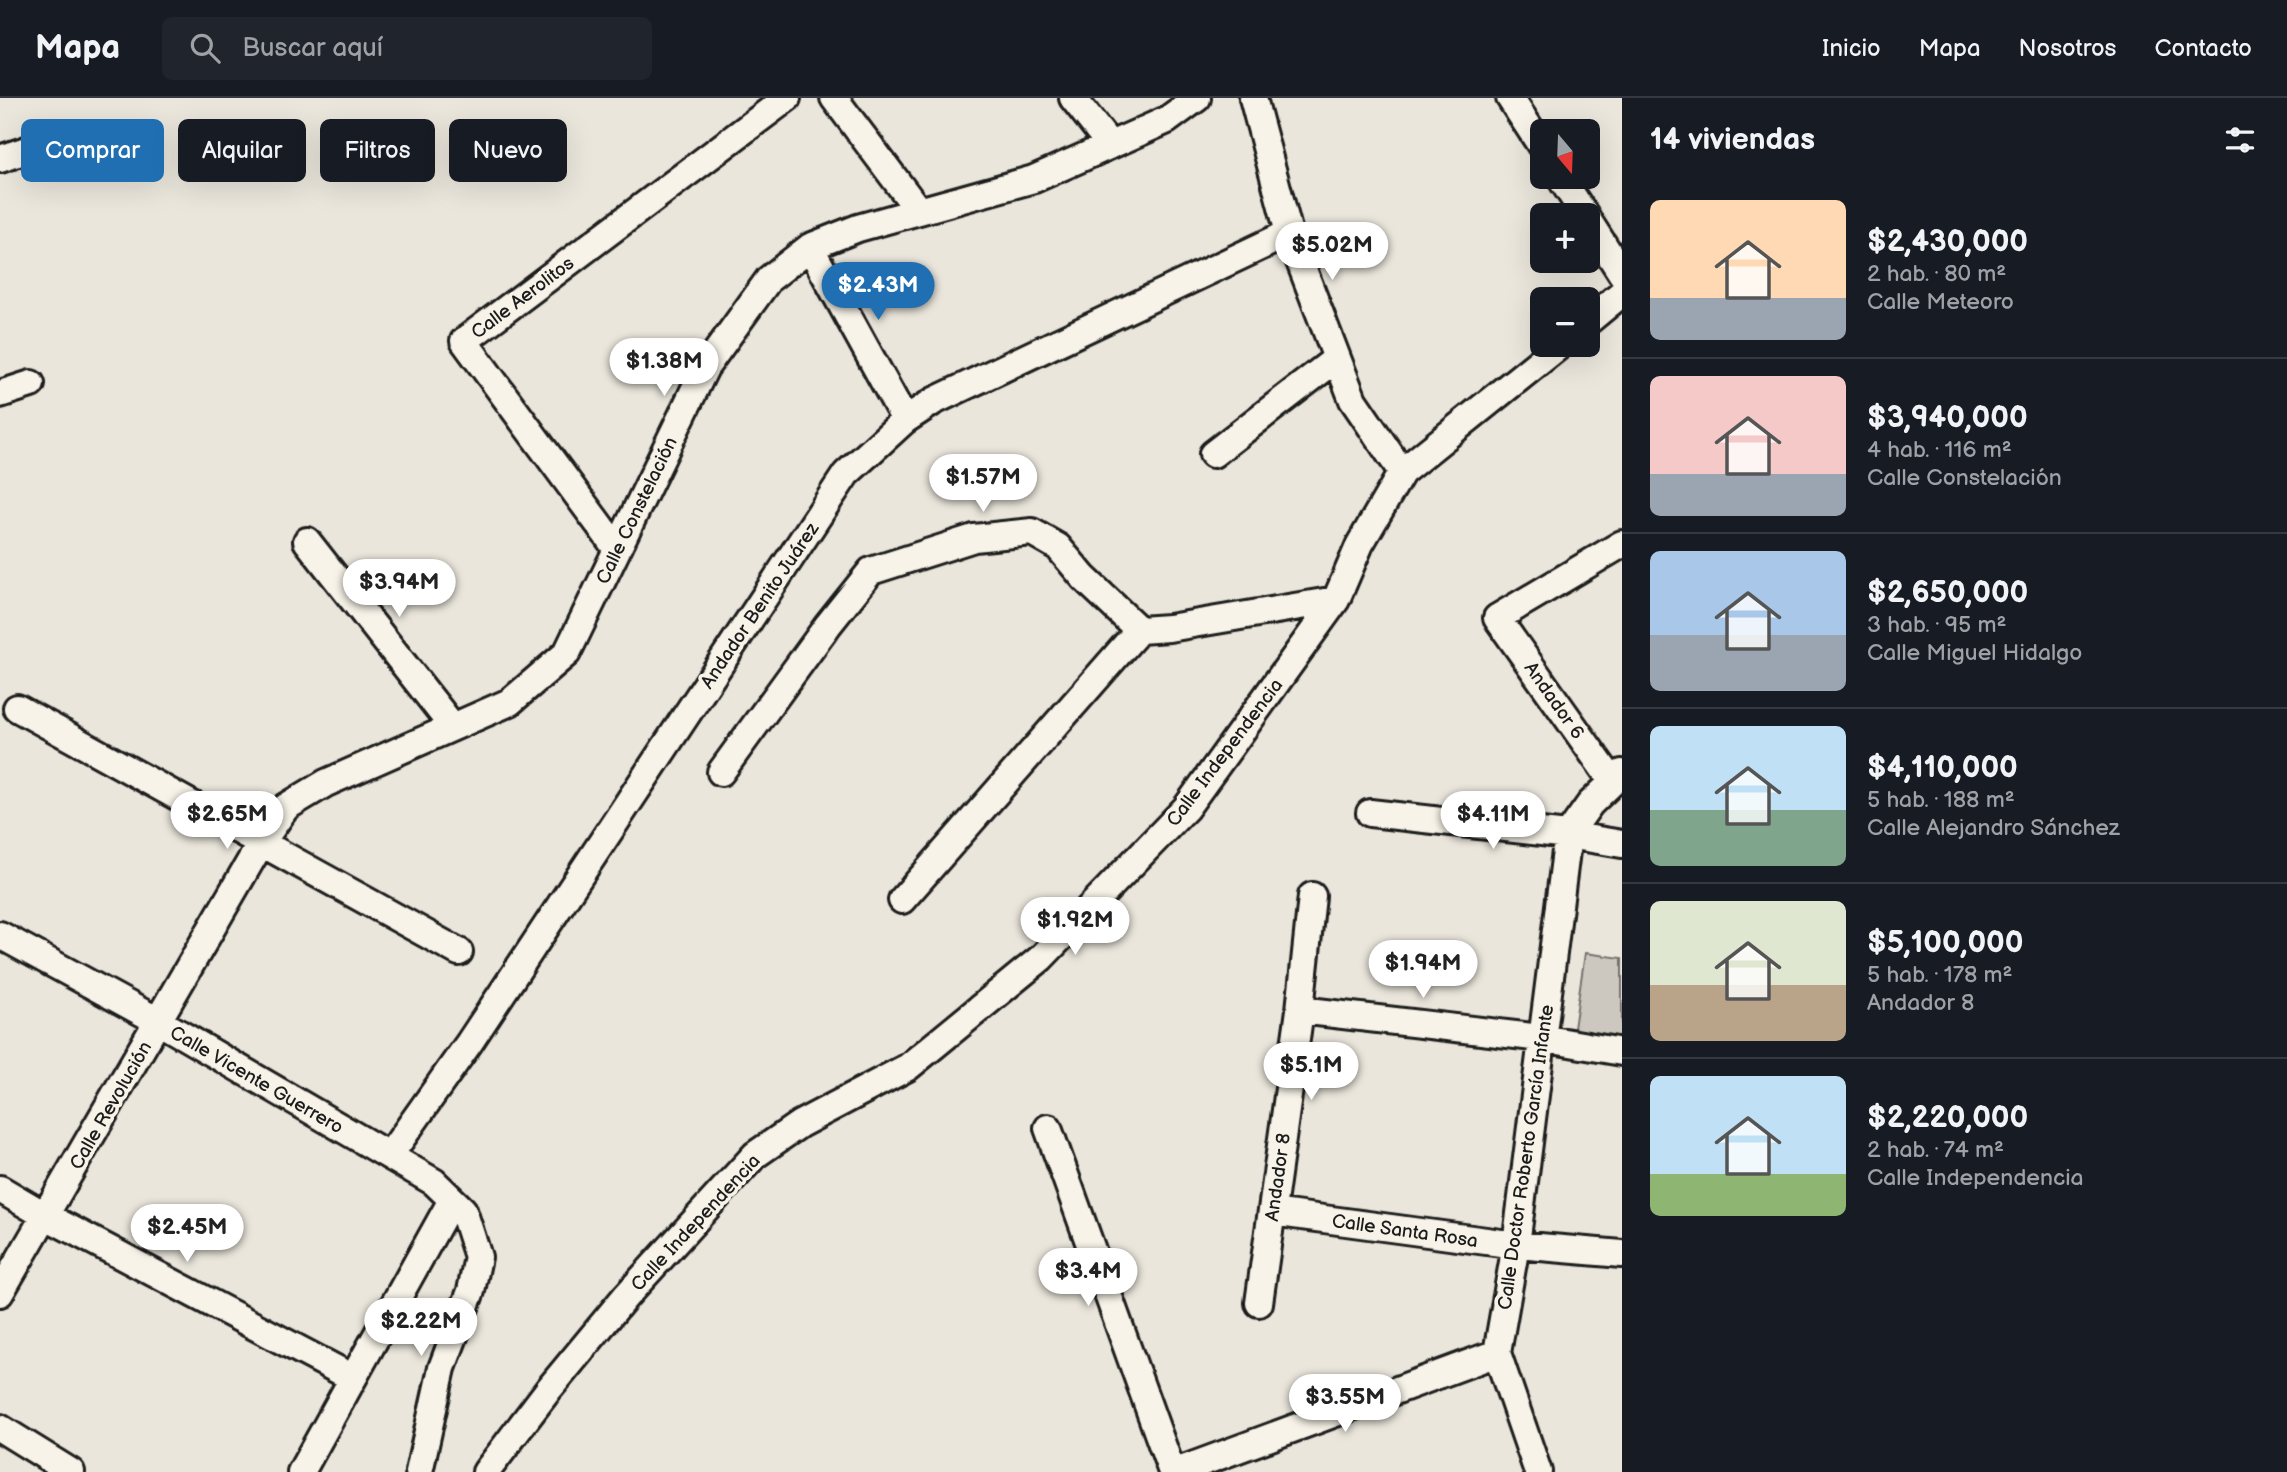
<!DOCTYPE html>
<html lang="es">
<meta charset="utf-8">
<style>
:root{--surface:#171b24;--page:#20242c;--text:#f1f3f6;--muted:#9ea1a6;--line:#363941;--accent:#1f6fb2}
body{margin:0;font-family:"Balsamiq Sans",sans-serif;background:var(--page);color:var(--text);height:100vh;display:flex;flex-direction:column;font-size:26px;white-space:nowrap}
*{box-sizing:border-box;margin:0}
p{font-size:23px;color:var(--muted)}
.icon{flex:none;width:38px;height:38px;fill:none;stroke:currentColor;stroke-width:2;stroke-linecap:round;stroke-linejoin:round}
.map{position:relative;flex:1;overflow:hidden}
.panel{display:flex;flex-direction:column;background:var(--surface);width:665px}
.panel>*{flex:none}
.top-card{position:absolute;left:21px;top:21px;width:665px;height:63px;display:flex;gap:14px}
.needle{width:46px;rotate:161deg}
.tools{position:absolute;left:1530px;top:21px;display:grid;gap:14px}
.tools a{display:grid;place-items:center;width:70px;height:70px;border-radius:10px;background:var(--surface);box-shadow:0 7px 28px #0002;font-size:35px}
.price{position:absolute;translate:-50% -60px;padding:0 16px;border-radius:24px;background:#fff;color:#222;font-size:23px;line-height:46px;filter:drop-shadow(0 2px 4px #0008)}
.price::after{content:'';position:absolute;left:50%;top:42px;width:21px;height:16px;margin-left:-10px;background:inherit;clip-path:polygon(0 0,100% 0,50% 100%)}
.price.on{background:var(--accent);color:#fff}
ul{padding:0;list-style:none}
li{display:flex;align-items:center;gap:21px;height:175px;padding:0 28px}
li+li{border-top:2px solid var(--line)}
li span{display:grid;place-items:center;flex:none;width:196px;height:140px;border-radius:10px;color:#555}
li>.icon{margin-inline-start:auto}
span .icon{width:84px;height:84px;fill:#fffc;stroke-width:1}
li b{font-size:30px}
h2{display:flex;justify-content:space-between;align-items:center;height:84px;padding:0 28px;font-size:30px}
.tag{padding:0 24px;border-radius:10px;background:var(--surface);box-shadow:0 7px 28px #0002;font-size:24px;line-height:63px}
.tag.on{background:var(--accent);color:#fff}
header{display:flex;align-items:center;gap:42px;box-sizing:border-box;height:98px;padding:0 35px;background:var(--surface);border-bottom:2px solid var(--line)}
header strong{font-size:33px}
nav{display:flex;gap:38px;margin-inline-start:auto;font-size:24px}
.search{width:490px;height:63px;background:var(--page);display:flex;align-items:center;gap:18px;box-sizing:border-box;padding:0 24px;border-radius:10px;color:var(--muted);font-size:26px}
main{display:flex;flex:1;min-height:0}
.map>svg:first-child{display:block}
.green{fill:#ccc8c0;stroke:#74726e;stroke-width:2}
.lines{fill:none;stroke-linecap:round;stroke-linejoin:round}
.street-casing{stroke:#1c1c1c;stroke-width:32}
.street{stroke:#f7f3e8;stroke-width:26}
.labels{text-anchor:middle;stroke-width:7;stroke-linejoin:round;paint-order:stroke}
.street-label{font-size:19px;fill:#1c1c1c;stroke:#f7f3e8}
</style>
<header>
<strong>Mapa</strong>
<div class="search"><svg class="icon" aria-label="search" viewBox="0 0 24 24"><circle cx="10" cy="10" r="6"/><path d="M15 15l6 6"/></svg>Buscar aquí</div>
<nav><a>Inicio</a><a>Mapa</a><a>Nosotros</a><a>Contacto</a></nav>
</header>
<main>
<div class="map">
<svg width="1622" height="1374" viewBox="0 0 1622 1374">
<rect width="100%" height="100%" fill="#eae6dc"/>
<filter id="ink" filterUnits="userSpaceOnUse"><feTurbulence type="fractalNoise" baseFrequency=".0143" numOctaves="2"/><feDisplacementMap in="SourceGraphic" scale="14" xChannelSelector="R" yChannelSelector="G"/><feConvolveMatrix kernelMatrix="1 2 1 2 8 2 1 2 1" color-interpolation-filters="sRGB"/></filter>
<g filter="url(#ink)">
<path class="green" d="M1585,855L1622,860V944L1573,937Z"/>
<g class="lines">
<g class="street-casing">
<path id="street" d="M834,0L919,113
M1073,0L1110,47
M1253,0L1289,135L1353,302L1402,374
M1510,0L1542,49
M0,61L53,43
M1560,79L1585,117
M1587,121L1622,176
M810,149L905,322
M1587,224L1622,195
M0,296L31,286
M1213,356L1336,261
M307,443L453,629
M617,451L464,243L787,0
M17,610L459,854
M721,674L828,527L871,473L974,440L1032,434L1058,449L1084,480L1139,532L1169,530L1336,502
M1613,684L1497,520L1622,446
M1370,715L1568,737L1622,746
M902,802L1139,532
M0,837L158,923L434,1084L463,1112L478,1159L471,1193L442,1270L419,1374
M1300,912L1541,940L1622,954
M1048,1030L1172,1374
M389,1058L469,945L846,376L905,322L934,303L1289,135
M0,1091L46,1118L353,1280
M1272,1114L1516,1147L1622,1156
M0,1195L261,745L286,709L326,685L510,604L567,555L705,270L769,181L810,149L858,130L1034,81L1167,22L1197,0
M1259,1205L1300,912L1312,798
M0,1330L71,1374
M301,1374L452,1102
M486,1374L549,1291L626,1198L755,1057L800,1026L908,969L1041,860L1186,710L1336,502L1360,446L1402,374L1560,247
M1176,1374L1497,1255
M1538,1374L1497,1255L1516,1147L1568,737L1590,706L1622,675"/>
</g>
<use href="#street" class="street"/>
</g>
</g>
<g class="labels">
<g class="street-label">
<text transform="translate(522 199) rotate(-37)" y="7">Calle Aerolitos</text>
<text transform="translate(636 412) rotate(-64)" y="7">Calle Constelación</text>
<text transform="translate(759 507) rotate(-56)" y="7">Andador Benito Juárez</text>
<text transform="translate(1555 602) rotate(55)" y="7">Andador 6</text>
<text transform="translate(1224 654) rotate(-53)" y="7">Calle Independencia</text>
<text transform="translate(257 981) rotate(30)" y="7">Calle Vicente Guerrero</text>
<text transform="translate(110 1007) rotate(-60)" y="7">Calle Revolución</text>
<text transform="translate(1525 1059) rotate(-82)" y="7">Calle Doctor Roberto García Infante</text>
<text transform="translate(1277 1079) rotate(-82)" y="7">Andador 8</text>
<text transform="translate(695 1124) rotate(-47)" y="7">Calle Independencia</text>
<text transform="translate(1405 1132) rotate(8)" y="7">Calle Santa Rosa</text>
</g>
</g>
</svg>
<div class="tools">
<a><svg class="needle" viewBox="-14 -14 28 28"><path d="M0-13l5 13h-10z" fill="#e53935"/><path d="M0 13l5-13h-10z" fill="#9ea1a6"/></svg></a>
<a>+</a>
<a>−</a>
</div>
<b class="price" style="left:1332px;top:184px">$5.02M</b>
<b class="price on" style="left:878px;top:224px">$2.43M</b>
<b class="price" style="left:664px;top:300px">$1.38M</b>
<b class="price" style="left:983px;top:416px">$1.57M</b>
<b class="price" style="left:399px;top:521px">$3.94M</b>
<b class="price" style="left:227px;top:753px">$2.65M</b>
<b class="price" style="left:1493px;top:753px">$4.11M</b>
<b class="price" style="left:1075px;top:859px">$1.92M</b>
<b class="price" style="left:1423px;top:902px">$1.94M</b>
<b class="price" style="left:1311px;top:1004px">$5.1M</b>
<b class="price" style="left:187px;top:1166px">$2.45M</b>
<b class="price" style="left:1088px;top:1210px">$3.4M</b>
<b class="price" style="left:421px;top:1260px">$2.22M</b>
<b class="price" style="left:1345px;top:1336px">$3.55M</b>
<div class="top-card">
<a class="tag on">Comprar</a>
<a class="tag">Alquilar</a>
<a class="tag">Filtros</a>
<a class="tag">Nuevo</a>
</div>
</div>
<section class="panel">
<h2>14 viviendas<svg class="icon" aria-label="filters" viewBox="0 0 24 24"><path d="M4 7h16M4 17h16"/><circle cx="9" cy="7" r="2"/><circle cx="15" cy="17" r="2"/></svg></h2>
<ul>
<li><span style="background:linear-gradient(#ffd9b3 70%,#9aa5b1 0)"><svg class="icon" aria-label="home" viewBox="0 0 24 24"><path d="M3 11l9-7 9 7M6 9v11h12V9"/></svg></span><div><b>$2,430,000</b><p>2 hab. · 80 m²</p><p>Calle Meteoro</p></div></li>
<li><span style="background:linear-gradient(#f6c9c9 70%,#9aa5b1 0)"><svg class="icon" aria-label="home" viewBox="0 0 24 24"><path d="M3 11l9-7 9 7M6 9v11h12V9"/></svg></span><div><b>$3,940,000</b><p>4 hab. · 116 m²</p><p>Calle Constelación</p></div></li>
<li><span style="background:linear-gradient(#a9c7e8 60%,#9aa5b1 0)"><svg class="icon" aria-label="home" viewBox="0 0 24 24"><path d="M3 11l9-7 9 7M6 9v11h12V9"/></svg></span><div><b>$2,650,000</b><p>3 hab. · 95 m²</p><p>Calle Miguel Hidalgo</p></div></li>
<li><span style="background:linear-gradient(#bfe0f5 60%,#7fa58c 0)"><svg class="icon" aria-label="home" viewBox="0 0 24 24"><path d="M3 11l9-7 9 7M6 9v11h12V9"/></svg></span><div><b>$4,110,000</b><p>5 hab. · 188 m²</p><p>Calle Alejandro Sánchez</p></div></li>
<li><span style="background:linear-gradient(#dfe7d0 60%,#b9a48a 0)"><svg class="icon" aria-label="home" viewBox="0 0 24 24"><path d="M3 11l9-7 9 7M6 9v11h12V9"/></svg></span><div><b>$5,100,000</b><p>5 hab. · 178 m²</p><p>Andador 8</p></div></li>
<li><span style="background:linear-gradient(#bfe0f5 70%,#8fb573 0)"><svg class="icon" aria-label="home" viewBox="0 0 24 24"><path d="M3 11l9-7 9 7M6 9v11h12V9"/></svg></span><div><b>$2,220,000</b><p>2 hab. · 74 m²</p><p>Calle Independencia</p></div></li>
</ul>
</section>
</main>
